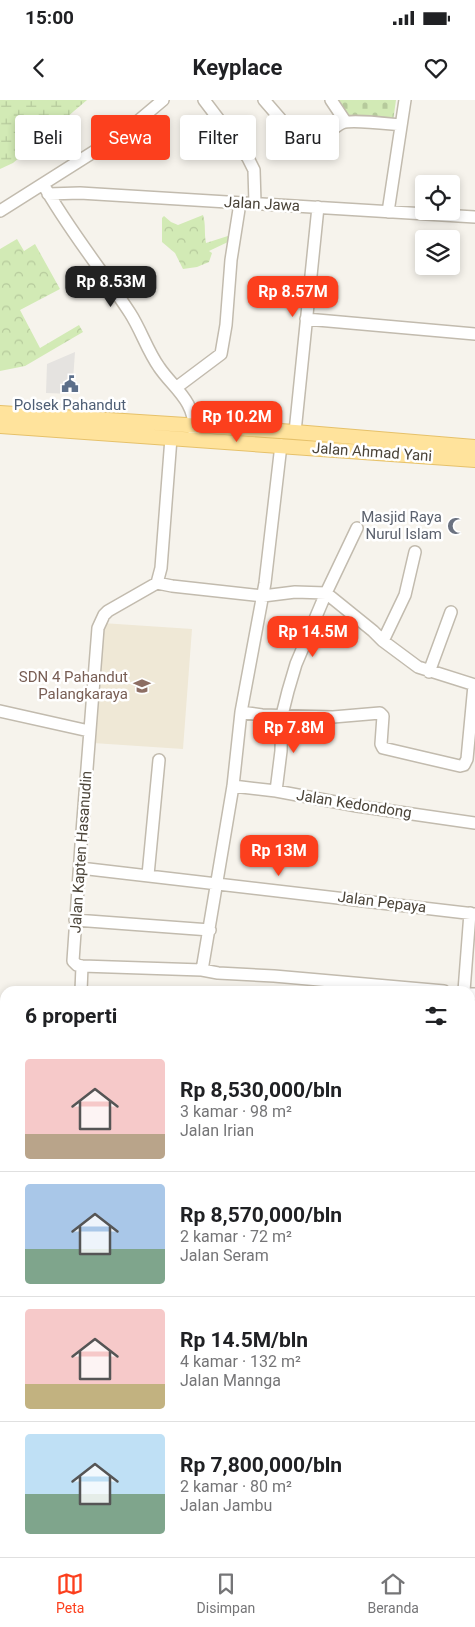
<!DOCTYPE html>
<html lang="id">
<meta charset="utf-8">
<style>
:root{--surface:#fff;--page:#f2f2f2;--text:#202124;--muted:#757577;--line:#e0e0e0;--accent:#fc3f1d}
body{margin:0;font-family:Roboto,sans-serif;background:var(--page);color:var(--text);height:100vh;display:flex;flex-direction:column;font-size:19px;white-space:nowrap}
*{box-sizing:border-box;margin:0}
p{font-size:16px;color:var(--muted)}
.icon{flex:none;width:28px;height:28px;fill:none;stroke:currentColor;stroke-width:2;stroke-linecap:round;stroke-linejoin:round}
.map{position:relative;flex:1;overflow:hidden}
.panel{position:absolute;left:0px;top:886px;width:475px;height:571px;display:flex;flex-direction:column;background:var(--surface);border-radius:15px 15px 0 0;box-shadow:0 2px 8px #0003}
.panel>*{flex:none}
.guide{position:absolute;left:15px;top:15px;width:445px;height:45px;display:flex;gap:10px}
.tools{position:absolute;left:415px;top:75px;display:grid;gap:10px}
.tools a{display:grid;place-items:center;width:45px;height:45px;border-radius:5px;background:var(--surface);box-shadow:0 2px 8px #0003;font-size:25px}
.price{position:absolute;translate:-50% -42px;padding:0 11px;border-radius:10px;background:var(--accent);color:#fff;font-size:16px;line-height:32px;filter:drop-shadow(0 1px 2px #0008)}
.price::after{content:'';position:absolute;left:50%;top:30px;width:15px;height:11px;margin-left:-8px;background:inherit;clip-path:polygon(0 0,100% 0,50% 100%)}
.price.current{background:#222;color:#fff}
ul{padding:0;list-style:none}
li{display:flex;align-items:center;gap:15px;height:125px;padding:0 25px}
li+li{border-top:1px solid var(--line)}
li span{display:grid;place-items:center;flex:none;width:140px;height:100px;border-radius:5px;color:#555}
li>.icon{margin-inline-start:auto}
span .icon{width:60px;height:60px;fill:#fffc;stroke-width:1}
li b{font-size:21px}
h2{display:flex;justify-content:space-between;align-items:center;height:60px;padding:0 25px;font-size:21px}
.pill{padding:0 18px;border-radius:5px;background:var(--surface);box-shadow:0 2px 8px #0003;font-size:18px;line-height:45px}
.pill.current{background:var(--accent);color:#fff}
.status{display:flex;justify-content:space-between;align-items:center;height:35px;padding:0 25px;background:var(--surface);direction:ltr}
.status svg{height:14px;fill:currentColor}
header{display:flex;justify-content:space-between;align-items:center;height:65px;padding:0 25px;background:var(--surface);font-size:22px;font-weight:700}
.menu{display:flex;justify-content:space-around;align-items:center;height:70px;border-top:1px solid var(--line);background:var(--surface);font-size:14px;color:var(--muted)}
.menu a{display:grid;justify-items:center;gap:2px}
.menu .current{color:var(--accent)}
.map>svg:first-child{display:block}
.residential{fill:#eae5da}
.education{fill:#efe8d6}
.medical{fill:#f6e3e0}
.forest{fill:url(#forest-crowns)}
.wetland{fill:url(#wetland-marsh)}
.cemetery{fill:url(#cemetery-stones)}
.parking{fill:#e5e3e0}
.lines{fill:none;stroke-linecap:round;stroke-linejoin:round}
.minor-casing{stroke:#c2bbae;stroke-width:14}
.major-casing{stroke:#e6c16a;stroke-width:16}
.minor{stroke:#fff;stroke-width:11}
.major{stroke:#ffe39c;stroke-width:14}
.labels{text-anchor:middle;stroke-width:5;stroke-linejoin:round;paint-order:stroke}
.street-label{font-size:15px;fill:#4b4439;stroke:#fff}
.service-label{font-size:15px;fill:#4e5e75;stroke:#fff}
.worship-label{font-size:15px;fill:#5b616d;stroke:#fff;text-anchor:end}
.education-label{font-size:15px;fill:#785e54;stroke:#fff;text-anchor:end}
</style>
<div class="status"><b>15:00</b><svg viewBox="0 0 49 12"><path d="M0 12V9h3v3zM5 12V6h3v6zM10 12V3h3v9zM15 12V0h3v12zM26 1h20v11H26zM47 4h2v5h-2z"/></svg></div>
<header><svg class="icon" aria-label="back" viewBox="0 0 24 24"><path d="M15 5l-7 7 7 7"/></svg>Keyplace<svg class="icon" aria-label="heart" viewBox="0 0 24 24"><path d="M12 20l-8-8c-3-5 5-10 8-4 3-6 11-1 8 4z"/></svg></header>
<div class="map">
<svg width="475" height="1457" viewBox="0 0 475 1457">
<defs>
<pattern id="forest-crowns" width="20" height="18" patternUnits="userSpaceOnUse" patternTransform="scale(1.25)"><rect width="20" height="18" fill="#d2eab5"/><path d="M2 6a3 3 0 1 1 6 0M12 15a3 3 0 1 1 6 0" fill="none" stroke="#b6ca9c"/></pattern>
<pattern id="wetland-marsh" width="20" height="14" patternUnits="userSpaceOnUse" patternTransform="scale(1.25)"><rect width="20" height="14" fill="#d2eab5"/><path d="M1 5h8M5 5V1M11 12h8M15 12V8" fill="none" stroke="#b6ca9c"/></pattern>
<pattern id="cemetery-stones" width="16" height="16" patternUnits="userSpaceOnUse" patternTransform="scale(1.25)"><rect width="16" height="16" fill="#d2eab5"/><path d="M2 7V4a2 2 0 0 1 4 0v3zM10 15v-3a2 2 0 0 1 4 0v3z" fill="#b6ca9c"/></pattern>
</defs>
<rect width="100%" height="100%" fill="#f6f3ec"/>
<path class="residential" d="M0,1243H5V1452H470V1313L475,1315V1457H0Z"/>
<path class="education" d="M102,523L192,529L183,649L93,643Z"/>
<path class="medical" d="M470,1158L475,1159V1285L470,1284Z"/>
<path class="forest" d="M203,115C206,124 204,133 206,143L231,135L230,141L209,151L212,153L209,162L197,167L183,169L175,153L162,142V118L164,116L171,122L178,125Z
M17,139L24,151L35,144L60,189L20,210L40,248L79,225L83,232L25,266L0,271V149Z
M5,1009V1078H0V1010Z"/>
<path class="wetland" d="M0,0H87L13,63L0,69Z"/>
<path class="cemetery" d="M332,0H396L393,21L346,18Z"/>
<path class="parking" d="M75,252L72,294L46,293L47,264Z"/>
<g class="lines">
<g class="minor-casing">
<path id="minor" d="M204,0L248,58L254,70L255,103
M264,0L303,45C318,47 329,29 342,23C351,19 389,24 401,25
M331,0L345,21
M43,84C68,129 102,170 130,213C141,230 147,250 159,267C173,288 196,301 194,332
M48,94L80,93L475,117
M0,111L125,32L163,0
M388,112L405,0
M306,219L475,234
M177,287L221,254L226,225L231,160L240,103
M295,332L318,107
M171,338L161,468L157,483L108,511L104,515L98,528L81,745L73,861L77,865L82,866L202,870
M281,345L265,483L241,612L233,686L202,870L218,873L274,876L444,891
M157,483L172,486L263,496L295,492L326,493L373,531L383,541L418,567L475,585
M383,541L405,495L415,452
M429,572L451,512
M0,611L89,631
M241,612L262,615L333,617L380,613L383,616L381,644L383,648L460,666L464,665L467,659L474,585
M233,686L276,691L357,706L475,723
M276,691L281,651L282,615L288,591L296,564L326,493L357,428
M80,768L475,814
M148,775L159,660
M75,820L210,830
M81,891L82,866
M464,891L470,813
M470,894H475
M0,923H5
M73,1452V1457
M169,1452V1457
M252,1452V1457
M445,1452L446,1457
M362,1457V1452"/>
</g>
<g class="major-casing">
<path id="major" d="M0,313L295,332L475,347
M0,326L475,360
M0,1218L5,1219
M0,1238H5
M470,1296L475,1297
M470,1310L475,1312"/>
</g>
<use href="#minor" class="minor"/>
<use href="#major" class="major"/>
</g>
<defs>
<g id="civic-bare" transform="scale(1.35)"><path d="M-.6-6.5H3V-4.5H.6V-3L4-1V1h2V6H-6V1h2V-1L-.6-3ZM-1.2 2.5V6h2.4V2.5Z" fill="#5c6f8a" stroke="#fff" stroke-width="2.5" paint-order="stroke"/></g>
<g id="mosque-bare" transform="scale(1.35)"><path d="M3.5-4.9A6 6 0 1 0 3.5 4.9A5 5 0 1 1 3.5-4.9Z" fill="#6b7280" stroke="#fff" stroke-width="2.5" paint-order="stroke"/></g>
<g id="school-bare" transform="scale(1.35)"><path d="M0-5L7-2L0 1L-7-2ZM-4 1L0 2.5L4 1V4Q0 6-4 4Z" fill="#8d6e63" stroke="#fff" stroke-width="2.5" paint-order="stroke"/></g>
</defs>
<g fill-rule="evenodd">
<use href="#civic-bare" x="70" y="284"/>
<use href="#mosque-bare" x="456" y="426"/>
<use href="#school-bare" x="142" y="586"/>
</g>
<g class="labels">
<g class="street-label">
<text transform="translate(262 104) rotate(3)" y="5">Jalan Jawa</text>
<text transform="translate(372 352) rotate(4)" y="5">Jalan Ahmad Yani</text>
<text transform="translate(354 704) rotate(9)" y="5">Jalan Kedondong</text>
<text transform="translate(81 752) rotate(-86)" y="5">Jalan Kapten Hasanudin</text>
<text transform="translate(382 802) rotate(7)" y="5">Jalan Pepaya</text>
</g>
<g class="service-label">
<text x="70" y="310">Polsek Pahandut</text>
</g>
<g class="worship-label">
<text x="442" y="422">Masjid Raya<tspan x="442" dy="17">Nurul Islam</tspan></text>
</g>
<g class="education-label">
<text x="128" y="582">SDN 4 Pahandut<tspan x="128" dy="17">Palangkaraya</tspan></text>
</g>
</g>
</svg>
<div class="tools">
<a><svg class="icon" aria-label="locate" viewBox="0 0 24 24"><circle cx="12" cy="12" r="6"/><path d="M12 2v4M12 18v4M2 12h4M18 12h4"/></svg></a>
<a><svg class="icon" aria-label="layers" viewBox="0 0 24 24"><path d="M12 4l9 5-9 5-9-5zM3 14l9 5 9-5"/></svg></a>
</div>
<b class="price current" style="left:111px;top:208px">Rp 8.53M</b>
<b class="price" style="left:293px;top:218px">Rp 8.57M</b>
<b class="price" style="left:237px;top:343px">Rp 10.2M</b>
<b class="price" style="left:313px;top:558px">Rp 14.5M</b>
<b class="price" style="left:294px;top:654px">Rp 7.8M</b>
<b class="price" style="left:279px;top:777px">Rp 13M</b>
<div class="guide">
<a class="pill">Beli</a>
<a class="pill current">Sewa</a>
<a class="pill">Filter</a>
<a class="pill">Baru</a>
</div>
<section class="panel">
<h2>6 properti<svg class="icon" aria-label="filters" viewBox="0 0 24 24"><path d="M4 7h16M4 17h16"/><circle cx="9" cy="7" r="2"/><circle cx="15" cy="17" r="2"/></svg></h2>
<ul>
<li><span style="background:linear-gradient(#f6c9c9 75%,#b9a48a 0)"><svg class="icon" aria-label="home" viewBox="0 0 24 24"><path d="M3 11l9-7 9 7M6 9v11h12V9"/></svg></span><div><b>Rp 8,530,000/bln</b><p>3 kamar · 98 m²</p><p>Jalan Irian</p></div></li>
<li><span style="background:linear-gradient(#a9c7e8 65%,#7fa58c 0)"><svg class="icon" aria-label="home" viewBox="0 0 24 24"><path d="M3 11l9-7 9 7M6 9v11h12V9"/></svg></span><div><b>Rp 8,570,000/bln</b><p>2 kamar · 72 m²</p><p>Jalan Seram</p></div></li>
<li><span style="background:linear-gradient(#f6c9c9 75%,#c2b280 0)"><svg class="icon" aria-label="home" viewBox="0 0 24 24"><path d="M3 11l9-7 9 7M6 9v11h12V9"/></svg></span><div><b>Rp 14.5M/bln</b><p>4 kamar · 132 m²</p><p>Jalan Mannga</p></div></li>
<li><span style="background:linear-gradient(#bfe0f5 60%,#7fa58c 0)"><svg class="icon" aria-label="home" viewBox="0 0 24 24"><path d="M3 11l9-7 9 7M6 9v11h12V9"/></svg></span><div><b>Rp 7,800,000/bln</b><p>2 kamar · 80 m²</p><p>Jalan Jambu</p></div></li>
</ul>
</section>
</div>
<nav class="menu">
<a class="current"><svg class="icon" aria-label="map" viewBox="0 0 24 24"><path d="M3 6l6-2 6 2 6-2v14l-6 2-6-2-6 2zM9 4v14M15 6v14"/></svg>Peta</a>
<a><svg class="icon" aria-label="saved" viewBox="0 0 24 24"><path d="M7 4h10v16l-5-4-5 4z"/></svg>Disimpan</a>
<a><svg class="icon" aria-label="home" viewBox="0 0 24 24"><path d="M3 11l9-7 9 7M6 9v11h12V9"/></svg>Beranda</a>
</nav>
